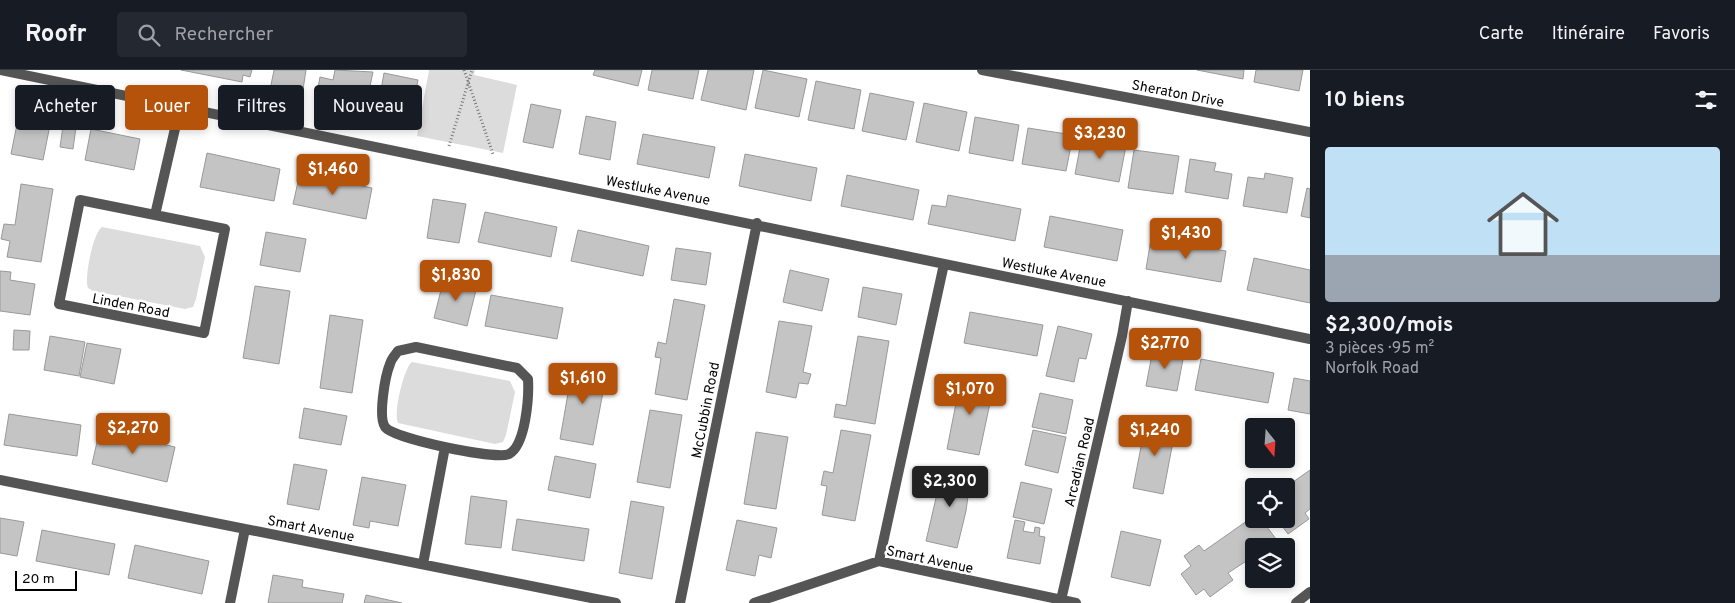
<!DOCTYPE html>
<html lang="fr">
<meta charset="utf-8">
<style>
:root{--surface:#171b24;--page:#242831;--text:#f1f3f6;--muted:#9ea1a6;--line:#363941;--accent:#b45309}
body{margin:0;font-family:Overpass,sans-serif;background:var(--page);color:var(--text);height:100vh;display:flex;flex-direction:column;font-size:19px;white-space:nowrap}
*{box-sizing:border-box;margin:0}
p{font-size:16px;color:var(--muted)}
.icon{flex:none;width:28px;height:28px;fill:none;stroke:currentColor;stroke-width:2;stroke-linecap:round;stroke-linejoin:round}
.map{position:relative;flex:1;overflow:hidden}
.drawer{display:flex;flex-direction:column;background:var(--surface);width:425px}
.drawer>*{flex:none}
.guide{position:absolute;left:15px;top:15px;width:475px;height:45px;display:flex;gap:10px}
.needle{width:32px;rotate:163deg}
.buttons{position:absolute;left:1245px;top:348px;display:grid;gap:10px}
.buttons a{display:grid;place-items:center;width:50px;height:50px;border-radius:5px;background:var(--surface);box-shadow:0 2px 8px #0003;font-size:25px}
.scale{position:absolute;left:15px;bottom:12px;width:62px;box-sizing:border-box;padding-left:5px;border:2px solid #000;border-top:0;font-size:14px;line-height:18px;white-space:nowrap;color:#000;-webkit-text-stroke:4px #fff;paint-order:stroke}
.price{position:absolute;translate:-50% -42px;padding:0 11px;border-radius:5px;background:var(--accent);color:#fff;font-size:16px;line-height:32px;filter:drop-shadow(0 1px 2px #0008)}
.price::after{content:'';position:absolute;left:50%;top:30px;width:15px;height:11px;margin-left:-8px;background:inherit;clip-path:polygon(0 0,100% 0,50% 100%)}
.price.selected{background:#222;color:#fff}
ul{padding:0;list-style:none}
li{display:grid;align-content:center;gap:10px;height:265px;padding:0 15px}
li span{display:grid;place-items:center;height:155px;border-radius:5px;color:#555}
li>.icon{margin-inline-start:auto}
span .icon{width:90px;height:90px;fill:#fffc;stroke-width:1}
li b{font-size:21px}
h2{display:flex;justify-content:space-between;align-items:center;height:60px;padding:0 15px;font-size:21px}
.pill{padding:0 18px;border-radius:5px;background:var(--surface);box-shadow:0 2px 8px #0003;font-size:18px;line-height:45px}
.pill.selected{background:var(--accent);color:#fff}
header{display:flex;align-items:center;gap:30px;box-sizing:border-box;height:70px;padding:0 25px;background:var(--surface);border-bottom:1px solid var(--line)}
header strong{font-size:24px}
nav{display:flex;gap:28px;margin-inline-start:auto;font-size:18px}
.search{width:350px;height:45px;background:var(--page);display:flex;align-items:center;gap:12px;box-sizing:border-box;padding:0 18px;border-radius:5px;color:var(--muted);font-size:19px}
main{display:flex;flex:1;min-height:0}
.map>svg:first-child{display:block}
.green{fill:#dcdcdc}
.building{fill:#c4c4c4;stroke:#999}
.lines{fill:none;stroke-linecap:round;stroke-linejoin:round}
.path{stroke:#777;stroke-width:3;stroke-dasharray:1 2.5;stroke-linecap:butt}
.minor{stroke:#555;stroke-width:10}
.labels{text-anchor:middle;stroke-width:5;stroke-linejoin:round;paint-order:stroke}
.street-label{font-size:14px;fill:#000;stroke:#fff}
</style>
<header>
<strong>Roofr</strong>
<div class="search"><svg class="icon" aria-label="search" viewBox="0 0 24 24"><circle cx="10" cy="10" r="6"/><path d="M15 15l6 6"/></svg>Rechercher</div>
<nav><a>Carte</a><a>Itinéraire</a><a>Favoris</a></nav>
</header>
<main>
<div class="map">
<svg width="1310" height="533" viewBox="0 0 1310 533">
<rect width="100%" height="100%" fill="#fff"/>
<path class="green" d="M429,0H475L474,5L517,15L503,83L417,66Z
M102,157L200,176L205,187L196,229L193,237L185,239L93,221L88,218C84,209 93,162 102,157Z
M412,292L510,311L515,322L506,365L503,372L495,374L398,353C393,344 404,297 412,292Z"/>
<path class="building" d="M181,0H252L250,7L243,5L242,12Z
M274,0H306L302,26L270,20Z
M335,0L373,2L369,21L360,19L357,36L316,29L320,7L333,10Z
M595,0H642L638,16L593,5Z
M652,0H699L693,29L648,20Z
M708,0H754L746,40L701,30Z
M763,0L807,9L799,47L755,38Z
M1197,0H1244L1243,9Z
M1256,0H1303L1299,21L1254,12Z
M384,3L418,10L410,49L377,43Z
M816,11L861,20L854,59L808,50Z
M870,23L914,32L906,70L862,61Z
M924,33L967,42L959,81L916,72Z
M531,34L561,40L553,78L523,72Z
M19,44L51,50L43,90L11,84Z
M586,46L616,52L610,90L579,84Z
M975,47L1019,55L1013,91L969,83Z
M63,56L76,57L73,79L60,77Z
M1028,58L1073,65L1066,101L1022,94Z
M91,59L140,69L134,100L85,90Z
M643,64L715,77L709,108L637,94Z
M1082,67L1126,76L1119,112L1075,104Z
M1134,80L1179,86L1173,124L1128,118Z
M207,83L280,99L274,131L200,117Z
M745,84L817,98L811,131L739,116Z
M1190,89L1216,93L1214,101L1232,104L1228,129L1185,122Z
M300,103L372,118L366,149L293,134Z
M1265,103L1293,108L1287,143L1243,136L1248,107L1264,109Z
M847,105L919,120L913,150L841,136Z
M21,114L53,119L41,192L7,187L10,171L1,169L4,154L15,155Z
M1307,118L1310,119V148L1301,146Z
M948,125L1021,139L1015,171L928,154L932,135L946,137Z
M433,129L466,134L459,173L427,168Z
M485,142L557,157L551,187L478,172Z
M1050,146L1123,160L1117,191L1044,177Z
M578,160L649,176L643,206L571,191Z
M266,162L306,169L300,202L260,195Z
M1151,169L1226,181L1221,212L1146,199Z
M676,178L711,183L706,215L671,210Z
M1254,188L1310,200V233L1247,220Z
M790,200L829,209L822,241L783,232Z
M0,201L11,202L10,210L35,214L30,245L0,241Z
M444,208L477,216L467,256L434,248Z
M255,216L290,221L279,294L243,288Z
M863,217L902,224L896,255L858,247Z
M491,225L563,238L557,269L485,256Z
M674,229L705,235L687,330L655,324L661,288L655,287L658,272L666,274Z
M970,242L1043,255L1037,286L964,273Z
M330,245L363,250L352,323L320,318Z
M779,251L812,256L803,302L811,304L808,314L799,313L796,328L766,322Z
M1058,256L1092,264L1086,289L1079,288L1074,312L1046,306Z
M14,260L30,261L29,280H13Z
M50,266L85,272L79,306L44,300Z
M858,266L889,271L875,354L834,347L836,334L846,336Z
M87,273L121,279L114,314L80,307Z
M1153,279L1184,284L1177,321L1146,316Z
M1201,289L1274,303L1268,333L1195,320Z
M573,295L607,301L593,375L560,369Z
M961,308L994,314L979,385L947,379Z
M1294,308L1310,311V344L1288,340Z
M1040,323L1073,330L1066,364L1032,357Z
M304,338L347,346L341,375L299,368Z
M650,340L682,345L670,418L637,412Z
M9,344L81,355L77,386L4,375Z
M1146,351L1176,356L1163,424L1133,418Z
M100,359L175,377L167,412L92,394Z
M841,360L871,365L855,451L822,445L827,416L821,415L824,401L833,403Z
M1033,360L1066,367L1058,403L1025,395Z
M756,362L788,367L776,439L744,434Z
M555,386L596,394L590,428L548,420Z
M294,394L327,400L319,440L287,434Z
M943,398L971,404L966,441L957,478L926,471Z
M1310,400V439L1305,443L1309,449L1288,464L1277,449H1286V417Z
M362,407L406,415L398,456L370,451L369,458L353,455Z
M1021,412L1052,419L1044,454L1013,447Z
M471,426L507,431L501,478L465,474Z
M631,431L664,437L652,509L619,503Z
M1254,446V449H1261L1279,473L1274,476H1254V486L1228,503L1233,510L1210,527L1204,519L1196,525L1181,504L1191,496L1184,486L1199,475L1204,481Z
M0,448L24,452L17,486L0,483Z
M517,449L589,459L584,491L512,480Z
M737,450L777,458L771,488L759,485L755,506L726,500Z
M1015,450L1025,452L1023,461L1034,463L1035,457L1040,458L1039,466L1045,467L1040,494L1007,488Z
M42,460L115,474L109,505L36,491Z
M1121,461L1161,470L1150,516L1111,507Z
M135,475L209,491L202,524L128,508Z
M273,505L303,510L302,517L344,524L342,533H268Z
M366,525L402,533H364Z"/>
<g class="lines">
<path class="path" d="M464,0L493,84
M449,76L472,0"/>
<path class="minor" d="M0,0C437,89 874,178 1310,269
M982,0L1310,62
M80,130L225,159L204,263L59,234Z
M155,145L180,37
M416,277L517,298L528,309C529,326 526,375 509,384C496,390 394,369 385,357C378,347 385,306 390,294C391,289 395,285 398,281Z
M0,410L616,533
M879,491L944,194
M423,494L445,377
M1061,530L1122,266L1128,231
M230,533L245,459
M680,533L757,153
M754,533L879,491L1076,533
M1296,533L1310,522"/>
</g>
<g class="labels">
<g class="street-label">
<text transform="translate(1178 23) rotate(11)" y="5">Sheraton Drive</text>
<text transform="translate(658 120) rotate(11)" y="5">Westluke Avenue</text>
<text transform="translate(1054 202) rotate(11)" y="5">Westluke Avenue</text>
<text transform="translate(131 235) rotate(11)" y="5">Linden Road</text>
<text transform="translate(705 340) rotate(-79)" y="5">McCubbin Road</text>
<text transform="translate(1079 392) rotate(-77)" y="5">Arcadian Road</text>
<text transform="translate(311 458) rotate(11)" y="5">Smart Avenue</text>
<text transform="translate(930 489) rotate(12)" y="5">Smart Avenue</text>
</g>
</g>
</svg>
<div class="buttons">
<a><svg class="needle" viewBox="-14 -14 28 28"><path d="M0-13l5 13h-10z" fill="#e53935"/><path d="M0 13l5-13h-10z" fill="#9ea1a6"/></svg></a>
<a><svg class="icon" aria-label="locate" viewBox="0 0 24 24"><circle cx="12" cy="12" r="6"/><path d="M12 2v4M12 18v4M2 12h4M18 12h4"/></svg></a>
<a><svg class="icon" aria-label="layers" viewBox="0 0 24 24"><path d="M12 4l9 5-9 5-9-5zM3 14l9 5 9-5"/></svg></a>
</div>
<div class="scale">20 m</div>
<b class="price" style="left:1100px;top:90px">$3,230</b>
<b class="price" style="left:333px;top:126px">$1,460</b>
<b class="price" style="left:1186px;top:190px">$1,430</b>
<b class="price" style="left:456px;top:232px">$1,830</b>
<b class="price" style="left:1165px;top:300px">$2,770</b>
<b class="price" style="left:583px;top:335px">$1,610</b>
<b class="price" style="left:970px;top:346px">$1,070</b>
<b class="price" style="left:133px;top:385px">$2,270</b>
<b class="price" style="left:1155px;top:387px">$1,240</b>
<b class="price selected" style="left:950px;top:438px">$2,300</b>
<div class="guide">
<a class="pill">Acheter</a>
<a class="pill selected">Louer</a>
<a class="pill">Filtres</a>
<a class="pill">Nouveau</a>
</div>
</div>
<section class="drawer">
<h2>10 biens<svg class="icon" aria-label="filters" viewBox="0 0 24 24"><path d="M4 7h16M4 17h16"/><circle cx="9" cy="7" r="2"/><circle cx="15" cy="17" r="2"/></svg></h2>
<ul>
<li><span style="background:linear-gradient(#bfe0f5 70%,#9aa5b1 0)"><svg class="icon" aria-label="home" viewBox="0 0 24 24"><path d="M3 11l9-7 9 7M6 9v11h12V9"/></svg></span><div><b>$2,300/mois</b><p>3 pièces · 95 m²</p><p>Norfolk Road</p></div></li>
</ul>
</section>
</main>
